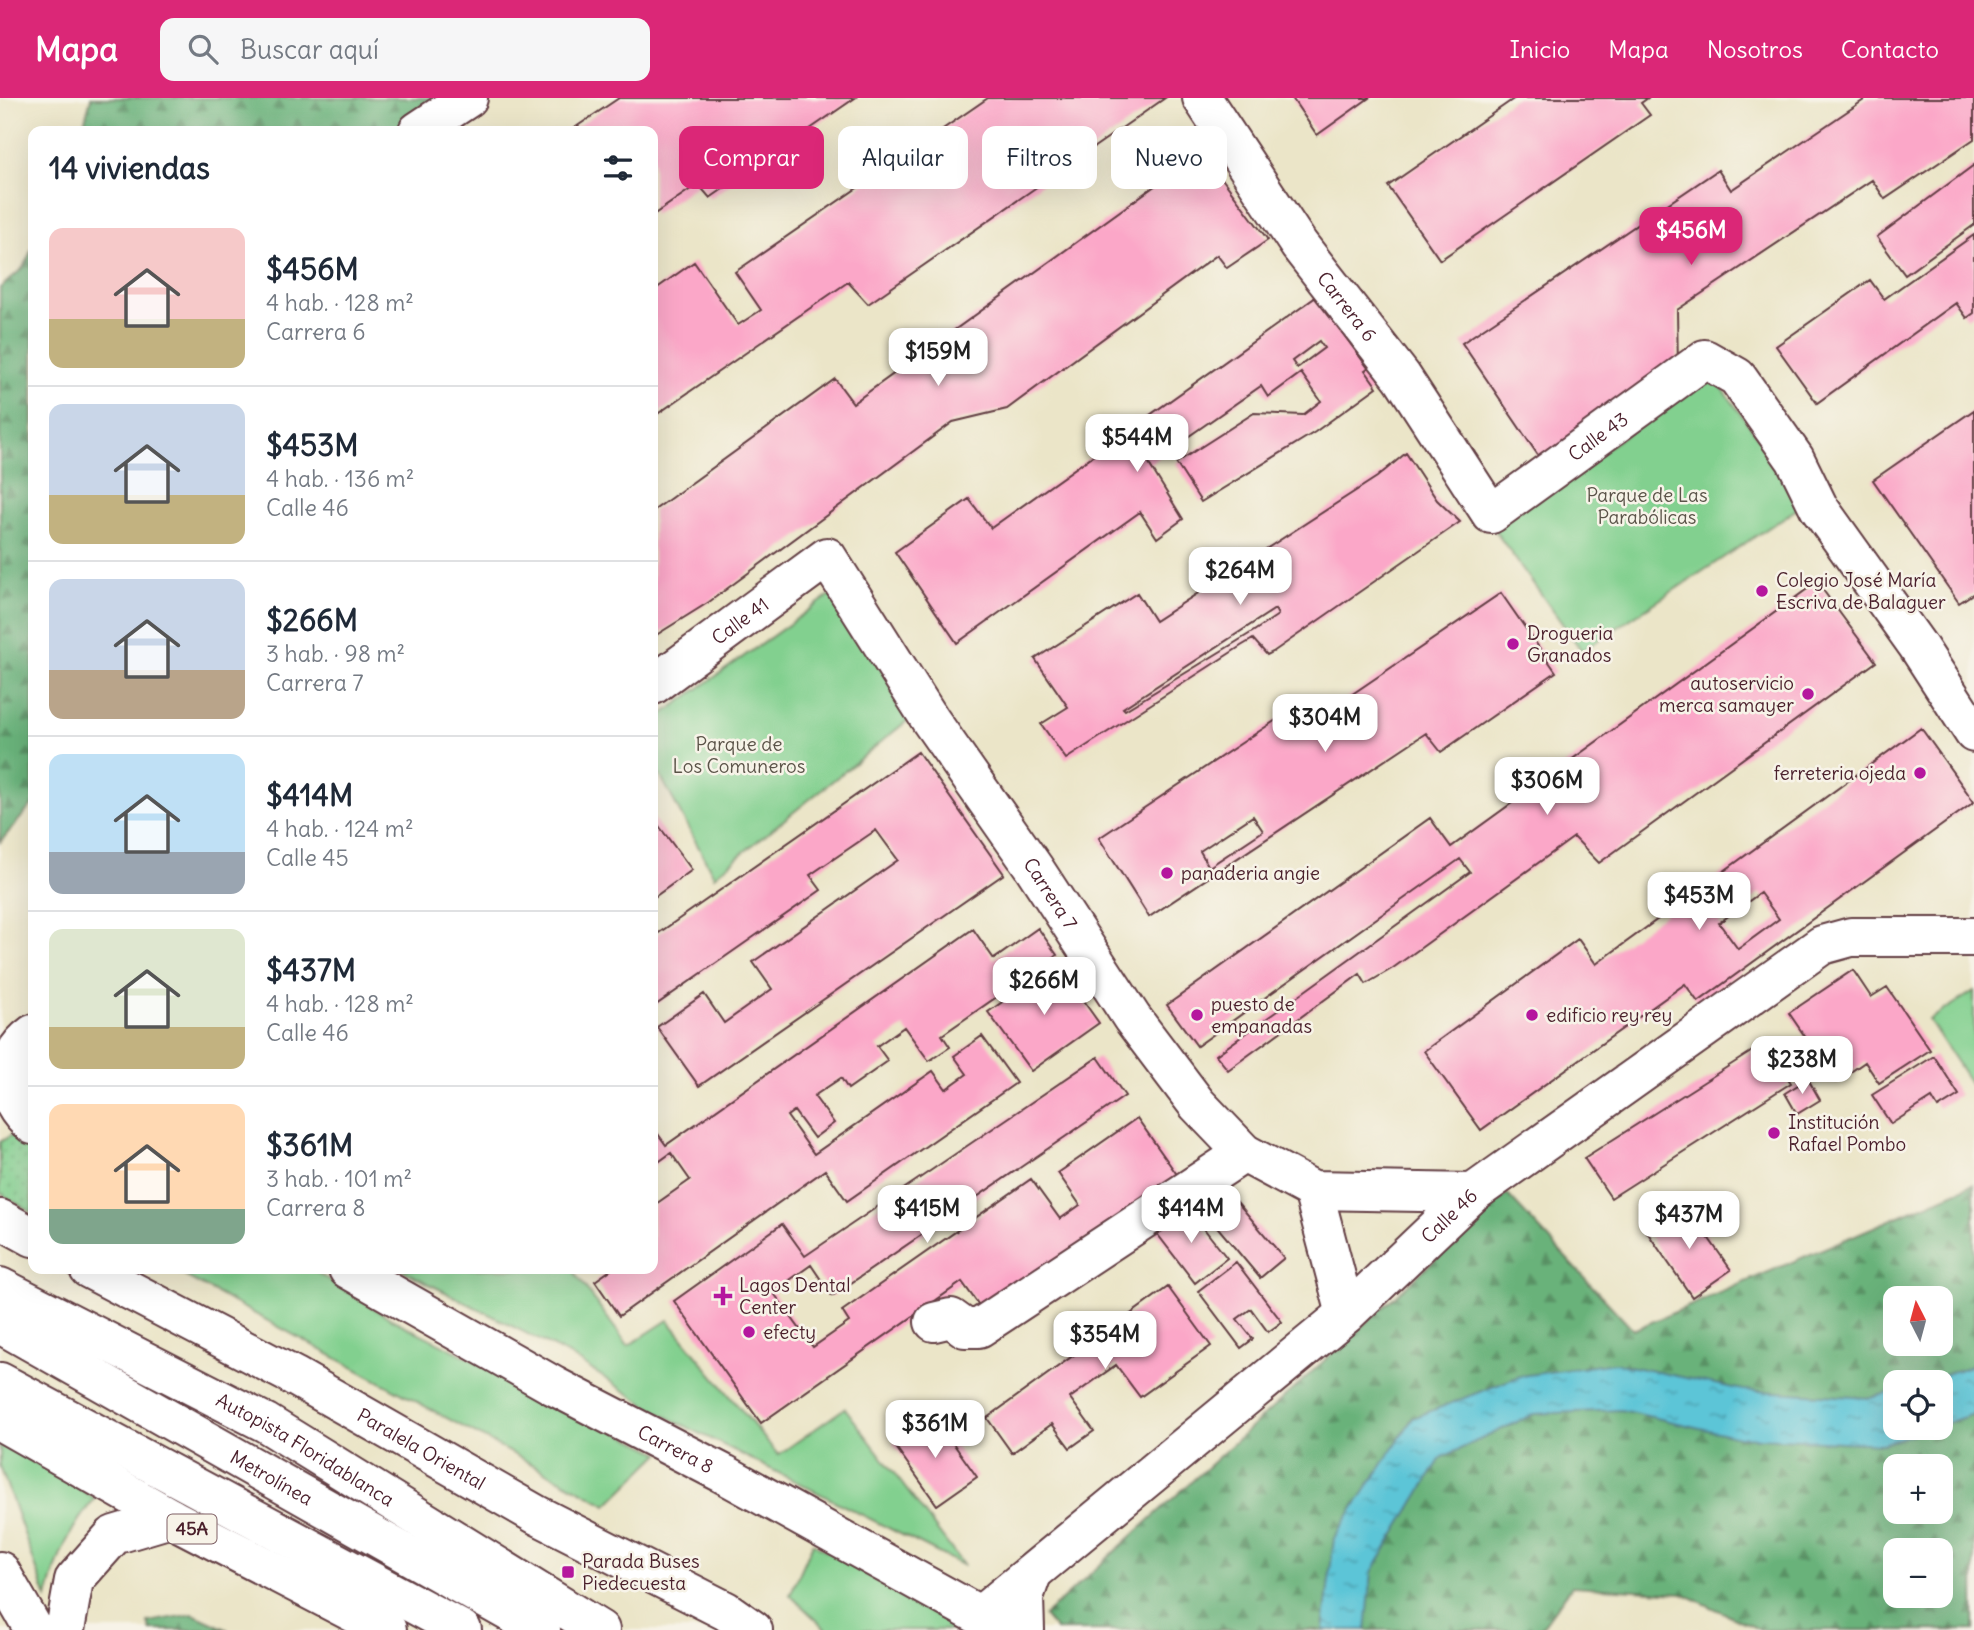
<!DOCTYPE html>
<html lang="es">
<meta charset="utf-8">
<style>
:root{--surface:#fff;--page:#f6f6f7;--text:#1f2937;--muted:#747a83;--line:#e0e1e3;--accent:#db2777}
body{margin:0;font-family:Delius,sans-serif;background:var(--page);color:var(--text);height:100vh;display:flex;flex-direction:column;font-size:26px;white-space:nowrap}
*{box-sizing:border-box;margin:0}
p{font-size:23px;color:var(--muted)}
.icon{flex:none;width:38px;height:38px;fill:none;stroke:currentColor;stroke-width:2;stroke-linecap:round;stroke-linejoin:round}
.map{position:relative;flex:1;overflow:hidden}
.side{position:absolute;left:28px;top:28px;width:630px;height:1148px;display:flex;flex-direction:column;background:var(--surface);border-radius:14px;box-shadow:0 7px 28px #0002}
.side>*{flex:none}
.top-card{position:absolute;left:679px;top:28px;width:665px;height:63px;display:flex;gap:14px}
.needle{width:46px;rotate:354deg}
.buttons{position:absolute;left:1883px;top:1188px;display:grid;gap:14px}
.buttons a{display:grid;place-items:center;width:70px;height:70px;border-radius:14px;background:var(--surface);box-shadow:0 7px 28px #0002;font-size:35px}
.price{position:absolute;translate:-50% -60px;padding:0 16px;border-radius:14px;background:#fff;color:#222;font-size:23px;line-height:46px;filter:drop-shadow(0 2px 4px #0008)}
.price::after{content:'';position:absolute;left:50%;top:42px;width:21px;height:16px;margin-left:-10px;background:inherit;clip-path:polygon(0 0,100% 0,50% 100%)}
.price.on{background:var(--accent);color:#fff}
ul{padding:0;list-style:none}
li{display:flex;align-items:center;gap:21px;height:175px;padding:0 21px}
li+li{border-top:2px solid var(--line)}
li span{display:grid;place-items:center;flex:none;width:196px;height:140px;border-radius:14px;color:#555}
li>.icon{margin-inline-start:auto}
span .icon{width:84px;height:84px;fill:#fffc;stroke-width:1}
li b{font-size:30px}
h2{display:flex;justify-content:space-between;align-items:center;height:84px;padding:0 21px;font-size:30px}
.tag{padding:0 24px;border-radius:14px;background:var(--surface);box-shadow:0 7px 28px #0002;font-size:24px;line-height:63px}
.tag.on{background:var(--accent);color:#fff}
header{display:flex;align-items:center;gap:42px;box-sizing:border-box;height:98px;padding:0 35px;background:var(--accent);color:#fff}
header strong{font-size:33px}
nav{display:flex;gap:38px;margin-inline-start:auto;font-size:24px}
.search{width:490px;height:63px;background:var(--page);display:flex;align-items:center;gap:18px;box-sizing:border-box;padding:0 24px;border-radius:14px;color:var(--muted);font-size:26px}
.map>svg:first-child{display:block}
.grass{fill:url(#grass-dots);stroke:#66785d;stroke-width:2}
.forest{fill:url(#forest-firs);stroke:#5a6852;stroke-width:2;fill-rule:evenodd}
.park{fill:#82d08f;stroke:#66785d;stroke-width:2}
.water{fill:url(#water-ripples);stroke:#537281;stroke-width:2}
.building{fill:#fba7c8;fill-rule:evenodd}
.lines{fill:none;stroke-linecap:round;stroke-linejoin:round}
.minor-casing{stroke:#623d43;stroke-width:42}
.major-casing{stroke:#623d43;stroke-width:42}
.highway-casing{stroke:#623d43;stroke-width:42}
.minor{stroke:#fff;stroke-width:38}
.major{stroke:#fff;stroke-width:38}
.highway{stroke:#fff;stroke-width:38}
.poi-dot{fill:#b5179e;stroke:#f7f3e8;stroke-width:2.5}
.labels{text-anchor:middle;stroke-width:5;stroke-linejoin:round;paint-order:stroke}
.shield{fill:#f7f3e8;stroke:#7e5f64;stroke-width:2}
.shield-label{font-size:18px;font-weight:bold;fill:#4a1f2b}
.street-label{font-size:19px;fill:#4a1f2b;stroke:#f7f3e8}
.park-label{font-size:19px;fill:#5b5449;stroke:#f7f3e8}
.poi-label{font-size:19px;fill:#4a1f2b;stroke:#f7f3e8;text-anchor:start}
</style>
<header>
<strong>Mapa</strong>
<div class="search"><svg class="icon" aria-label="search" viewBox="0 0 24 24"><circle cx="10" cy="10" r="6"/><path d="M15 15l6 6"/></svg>Buscar aquí</div>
<nav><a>Inicio</a><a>Mapa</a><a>Nosotros</a><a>Contacto</a></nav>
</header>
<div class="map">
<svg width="1974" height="1532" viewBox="0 0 1974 1532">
<defs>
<pattern id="grass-dots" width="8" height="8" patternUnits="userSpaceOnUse" patternTransform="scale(1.75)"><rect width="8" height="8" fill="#82d08f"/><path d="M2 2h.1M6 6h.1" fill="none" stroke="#72b27c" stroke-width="1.8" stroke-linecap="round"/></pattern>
<pattern id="forest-firs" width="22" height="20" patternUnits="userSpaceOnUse" patternTransform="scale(1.75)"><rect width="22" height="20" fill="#69b27a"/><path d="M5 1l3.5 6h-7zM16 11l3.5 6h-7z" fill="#589064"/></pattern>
<pattern id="water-ripples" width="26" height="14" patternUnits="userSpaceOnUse" patternTransform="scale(1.75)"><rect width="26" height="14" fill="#5cc5d7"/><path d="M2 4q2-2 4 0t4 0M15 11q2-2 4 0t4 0" fill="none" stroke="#4e9faf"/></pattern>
</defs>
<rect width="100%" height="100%" fill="#f7f3e8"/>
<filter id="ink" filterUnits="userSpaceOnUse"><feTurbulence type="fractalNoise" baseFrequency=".0143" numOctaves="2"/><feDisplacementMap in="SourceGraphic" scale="14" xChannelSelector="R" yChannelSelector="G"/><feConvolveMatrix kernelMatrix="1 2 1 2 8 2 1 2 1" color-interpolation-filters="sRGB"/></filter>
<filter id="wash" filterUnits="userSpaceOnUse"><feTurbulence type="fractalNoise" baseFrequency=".00686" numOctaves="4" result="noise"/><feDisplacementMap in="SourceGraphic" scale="28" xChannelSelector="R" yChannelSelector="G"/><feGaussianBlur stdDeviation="1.57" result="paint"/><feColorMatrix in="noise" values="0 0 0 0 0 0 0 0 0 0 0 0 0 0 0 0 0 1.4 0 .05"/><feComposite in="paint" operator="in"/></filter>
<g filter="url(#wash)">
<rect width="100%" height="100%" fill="#ebe5c8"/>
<path class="grass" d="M16,1034L33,1039L29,1078L33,1115L0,1095V1044Z"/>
<path class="forest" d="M91,0H485L438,33H82Z
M33,149V706L0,744V190L23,170Z
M1974,1086V1532H1760L1682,1495L1572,1488L1540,1532H1056L1044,1518L1507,1096L1633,1232ZM1895,1200H1941V1246H1895ZM1895,1284H1941V1330H1895ZM1895,1368H1941V1414H1895ZM1895,1452H1941V1498H1895Z
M193,1516L228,1532H150L148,1524Z"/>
<path class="park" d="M1712,276L1806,405L1582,553L1493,430Z
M833,495L912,619L714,778L653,664V623Z
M1974,893V991L1929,922Z
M172,1171H311L393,1222L660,1355L607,1407Z
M400,1171H572L628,1248L668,1222L778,1357L845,1310L964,1468L657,1314L569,1257Z
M0,1344L95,1400C69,1431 57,1461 47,1500L0,1368Z
M813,1445L962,1532H827L790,1497Z"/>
<path class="water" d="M1615,1265L1743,1292L1870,1300L1895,1293V1330H1932L1883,1346L1739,1339L1621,1312L1534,1316L1441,1360L1372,1474L1366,1532H1323L1334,1440L1413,1320L1520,1278Z
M1974,1267V1316L1941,1327V1284H1920Z"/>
<g id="blocks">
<path class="building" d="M619,0H855L710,100L698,86L653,117V33H570Z
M988,0H1165L868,206L848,184L653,319V193L694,164L738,227L761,212L735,174Z
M1292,0H1369L1317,37Z
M1515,0H1648L1641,5L1650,17L1440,162L1388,88Z
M1867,0H1974V41L1885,101L1872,82L1677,212L1678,271L1542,363L1462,245L1718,72L1731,92Z
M1202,54L1268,142L1227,170L1217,157L1007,311L953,324L709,504L653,539V413L835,281L853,305Z
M1974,67V127L1905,177L1877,139Z
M1974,137V215L1967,220L1956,205L1817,305L1776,248L1870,182L1884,201Z
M1316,199L1368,270L1365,272L1377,289L1315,334L1201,404L1176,365L1254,315L1303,317L1321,303L1301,275L1268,299L1261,288L1149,366L1183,421L1157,440L1140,414L957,545L895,454L969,401L991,430ZM1319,243L1324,250L1297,270L1292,263Z
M1974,312V495L1959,505L1873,382Z
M1406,355L1437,402L1460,424L1273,554L1267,557L1253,541L1241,548L1066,661L1041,626L1068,609L1035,561L1137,495L1155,523L1377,379ZM1275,511L1278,517L1254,533L1125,612L1123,610Z
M1817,484L1876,564L1599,765L1574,739L1393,870L1366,886L1360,876L1228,972L1216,957L1470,774L1460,761L1197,948L1167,907L1430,720L1451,749Z
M1501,495L1556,574L1441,654L1426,635L1149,819L1099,740L1285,616L1298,633ZM1253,718L1263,733L1209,769L1200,753Z
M1921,630L1974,704L1698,904L1685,886L1481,1032L1424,953L1578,841L1596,866ZM1760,795L1779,821L1738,851L1719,825Z
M918,654L1004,776L699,988L657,929L704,896L724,925L772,891L753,864L898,762L876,732L810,777L821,792L653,909V839Z
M653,720L692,772L653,800Z
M1038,830L1057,857L942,937L950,949L929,963L904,929L877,948L888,963L848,991L841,980L814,998L834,1025L814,1040L794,1013L787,1018L814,1056L933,973L946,991L967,976L954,958L982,938L1016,985L847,1103L825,1072L619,1218L595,1183L612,1171H653V1108L690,1082L671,1055L653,1068V1029L666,1047L973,831L994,861Z
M1057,866L1099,925L1031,973L988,914Z
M1853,872L1871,899L1887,889L1930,952L1879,985L1865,964L1836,984L1789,915Z
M1765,945L1791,985L1611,1100L1584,1060Z
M1934,958L1959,997L1938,1010L1932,1000L1891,1026L1872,997Z
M1098,959L1125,998L832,1198L811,1167L773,1194L813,1249L849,1224L842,1213L1031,1081L1060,1121L1080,1107L1058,1075L1137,1020L1178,1078L984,1214L962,1184L761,1325L674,1203L782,1126L805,1158Z
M1808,981L1820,1002L1797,1016L1785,995Z
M1227,1092L1284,1160L1260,1180L1203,1112Z
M1686,1108L1731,1172L1692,1199L1647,1134Z
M1187,1109L1227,1160L1195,1185L1155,1133Z
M1236,1164L1282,1224L1268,1234L1251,1211L1237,1221L1253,1241L1241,1250L1198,1193Z
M1168,1189L1211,1248L1140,1299L1116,1267L1070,1300L1094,1333L1070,1350L1052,1326L1012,1355L987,1320Z
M933,1317L977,1379L937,1407L893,1345Z"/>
</g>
</g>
<g filter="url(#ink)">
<use href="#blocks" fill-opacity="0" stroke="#623d43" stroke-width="2"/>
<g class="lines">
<g class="minor-casing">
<g id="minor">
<path id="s1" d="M1202,0L1299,147L1402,279L1491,416L1705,261L1737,279L1795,361L1819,410L1917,547L1974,635"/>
<path id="s2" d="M653,587L827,459L931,623L1034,770L1132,920L1197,1006L1244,1055L1313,1092L1473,1095"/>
<path d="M1313,1092L1346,1216"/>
<path d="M934,1224L951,1220L965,1230H979L1244,1055"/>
<path id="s3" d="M0,1226L541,1532"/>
<path d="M0,1284L462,1532"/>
<path id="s4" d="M982,1516L1346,1216L1473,1095L1822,847L1851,839H1974"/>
</g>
</g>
<g class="major-casing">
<g id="major">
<path d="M418,33L468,0"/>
<path d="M33,936C0,960 1,1003 33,1027"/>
<path id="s5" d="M348,1171L554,1288L724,1376L1006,1532"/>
<path d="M0,1473L34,1532"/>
<path d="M65,1532L74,1482L114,1437L171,1420"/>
<path d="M1025,1532L1024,1499L1032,1476"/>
</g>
</g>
<g class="highway-casing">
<g id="highway">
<path d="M0,1121L33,1139"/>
<path id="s6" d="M89,1171L294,1278L537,1417L726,1513L753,1532"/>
<path id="s7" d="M0,1189L266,1325L600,1532"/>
<path d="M0,1323L171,1420L387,1532"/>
</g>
</g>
<use href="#minor" class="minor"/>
<use href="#major" class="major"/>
<use href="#highway" class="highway"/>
</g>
</g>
<g class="poi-dot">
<circle cx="1762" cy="493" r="7"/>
<circle cx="1513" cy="546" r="7"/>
<circle cx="1808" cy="596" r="7"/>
<circle cx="1920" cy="675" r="7"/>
<circle cx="1167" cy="775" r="7"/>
<circle cx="1197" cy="917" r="7"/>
<circle cx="1532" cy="917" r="7"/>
<circle cx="1774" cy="1035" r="7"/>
<path d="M719.5 1187.5h7v7h7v7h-7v7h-7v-7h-7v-7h7z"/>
<circle cx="749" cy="1234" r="7"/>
<rect x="561" y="1467" width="14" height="14" rx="3.5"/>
</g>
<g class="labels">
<rect class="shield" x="167.5" y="1416.5" width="49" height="29" rx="5"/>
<g class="shield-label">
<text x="192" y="1437">45A</text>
</g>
<g class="street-label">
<text dy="7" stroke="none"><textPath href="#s1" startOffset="254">Carrera 6</textPath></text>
<text dy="7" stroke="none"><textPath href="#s1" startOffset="639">Calle 43</textPath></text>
<text dy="7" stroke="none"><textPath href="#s2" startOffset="108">Calle 41</textPath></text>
<text dy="7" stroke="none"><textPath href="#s2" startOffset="620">Carrera 7</textPath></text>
<text dy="7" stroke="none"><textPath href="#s4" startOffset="614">Calle 46</textPath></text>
<text dy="7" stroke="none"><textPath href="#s6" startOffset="378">Paralela Oriental</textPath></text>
<text dy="7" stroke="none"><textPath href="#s7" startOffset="346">Autopista Floridablanca</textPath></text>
<text dy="7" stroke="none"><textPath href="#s5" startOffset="374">Carrera 8</textPath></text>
<text dy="7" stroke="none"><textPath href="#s3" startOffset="312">Metrolínea</textPath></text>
</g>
<g class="park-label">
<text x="1647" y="404">Parque de Las<tspan x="1647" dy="22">Parabólicas</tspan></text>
<text x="739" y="653">Parque de<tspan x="739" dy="22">Los Comuneros</tspan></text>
</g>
<g class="poi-label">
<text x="1776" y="489">Colegio José María<tspan x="1776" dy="22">Escriva de Balaguer</tspan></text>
<text x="1527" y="542">Drogueria<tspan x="1527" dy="22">Granados</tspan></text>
<text x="1794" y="592" text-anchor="end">autoservicio<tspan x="1794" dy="22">merca samayer</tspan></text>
<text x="1906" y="682" text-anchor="end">ferreteria ojeda</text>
<text x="1181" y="782">panaderia angie</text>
<text x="1211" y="913">puesto de<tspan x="1211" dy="22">empanadas</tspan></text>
<text x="1546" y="924">edificio rey rey</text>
<text x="1788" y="1031">Institución<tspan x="1788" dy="22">Rafael Pombo</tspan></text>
<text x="739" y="1194">Lagos Dental<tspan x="739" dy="22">Center</tspan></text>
<text x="763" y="1241">efecty</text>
<text x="582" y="1470">Parada Buses<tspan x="582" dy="22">Piedecuesta</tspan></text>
</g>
</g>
</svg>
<div class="buttons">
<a><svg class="needle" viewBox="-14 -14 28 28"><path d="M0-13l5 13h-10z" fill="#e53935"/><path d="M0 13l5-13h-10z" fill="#747a83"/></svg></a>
<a><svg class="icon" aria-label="locate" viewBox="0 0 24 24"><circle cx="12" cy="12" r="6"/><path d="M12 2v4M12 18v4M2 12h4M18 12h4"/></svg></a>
<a>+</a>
<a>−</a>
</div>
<b class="price on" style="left:1691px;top:169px">$456M</b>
<b class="price" style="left:938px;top:290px">$159M</b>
<b class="price" style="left:1137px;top:376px">$544M</b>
<b class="price" style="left:1240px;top:509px">$264M</b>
<b class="price" style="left:1325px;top:656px">$304M</b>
<b class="price" style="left:1547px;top:719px">$306M</b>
<b class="price" style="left:1699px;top:834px">$453M</b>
<b class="price" style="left:1044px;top:919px">$266M</b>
<b class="price" style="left:1802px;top:998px">$238M</b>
<b class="price" style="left:927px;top:1147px">$415M</b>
<b class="price" style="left:1191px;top:1147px">$414M</b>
<b class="price" style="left:1689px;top:1153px">$437M</b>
<b class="price" style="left:1105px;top:1273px">$354M</b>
<b class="price" style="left:935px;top:1362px">$361M</b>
<div class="top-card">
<a class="tag on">Comprar</a>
<a class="tag">Alquilar</a>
<a class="tag">Filtros</a>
<a class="tag">Nuevo</a>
</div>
<section class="side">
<h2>14 viviendas<svg class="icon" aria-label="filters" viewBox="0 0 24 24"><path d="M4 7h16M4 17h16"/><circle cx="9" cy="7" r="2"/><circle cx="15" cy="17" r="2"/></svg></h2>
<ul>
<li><span style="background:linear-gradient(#f6c9c9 65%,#c2b280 0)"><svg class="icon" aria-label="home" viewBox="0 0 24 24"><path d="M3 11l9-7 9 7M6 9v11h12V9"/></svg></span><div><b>$456M</b><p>4 hab. · 128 m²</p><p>Carrera 6</p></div></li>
<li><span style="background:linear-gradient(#c9d6e8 65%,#c2b280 0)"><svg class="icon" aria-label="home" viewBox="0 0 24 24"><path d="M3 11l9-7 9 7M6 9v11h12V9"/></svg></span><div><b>$453M</b><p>4 hab. · 136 m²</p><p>Calle 46</p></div></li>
<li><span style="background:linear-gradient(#c9d6e8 65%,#b9a48a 0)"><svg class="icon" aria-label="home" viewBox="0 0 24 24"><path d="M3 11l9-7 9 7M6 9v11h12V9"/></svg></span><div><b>$266M</b><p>3 hab. · 98 m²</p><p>Carrera 7</p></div></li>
<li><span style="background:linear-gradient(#bfe0f5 70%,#9aa5b1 0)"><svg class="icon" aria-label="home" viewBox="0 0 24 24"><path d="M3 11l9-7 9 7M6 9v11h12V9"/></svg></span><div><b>$414M</b><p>4 hab. · 124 m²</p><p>Calle 45</p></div></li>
<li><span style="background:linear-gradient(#dfe7d0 70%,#c2b280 0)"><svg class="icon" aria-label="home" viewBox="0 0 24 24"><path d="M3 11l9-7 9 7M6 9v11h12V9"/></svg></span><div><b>$437M</b><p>4 hab. · 128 m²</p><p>Calle 46</p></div></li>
<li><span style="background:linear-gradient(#ffd9b3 75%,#7fa58c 0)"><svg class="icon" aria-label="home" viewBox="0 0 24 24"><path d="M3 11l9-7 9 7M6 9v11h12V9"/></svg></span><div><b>$361M</b><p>3 hab. · 101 m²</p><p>Carrera 8</p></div></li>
</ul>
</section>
</div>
